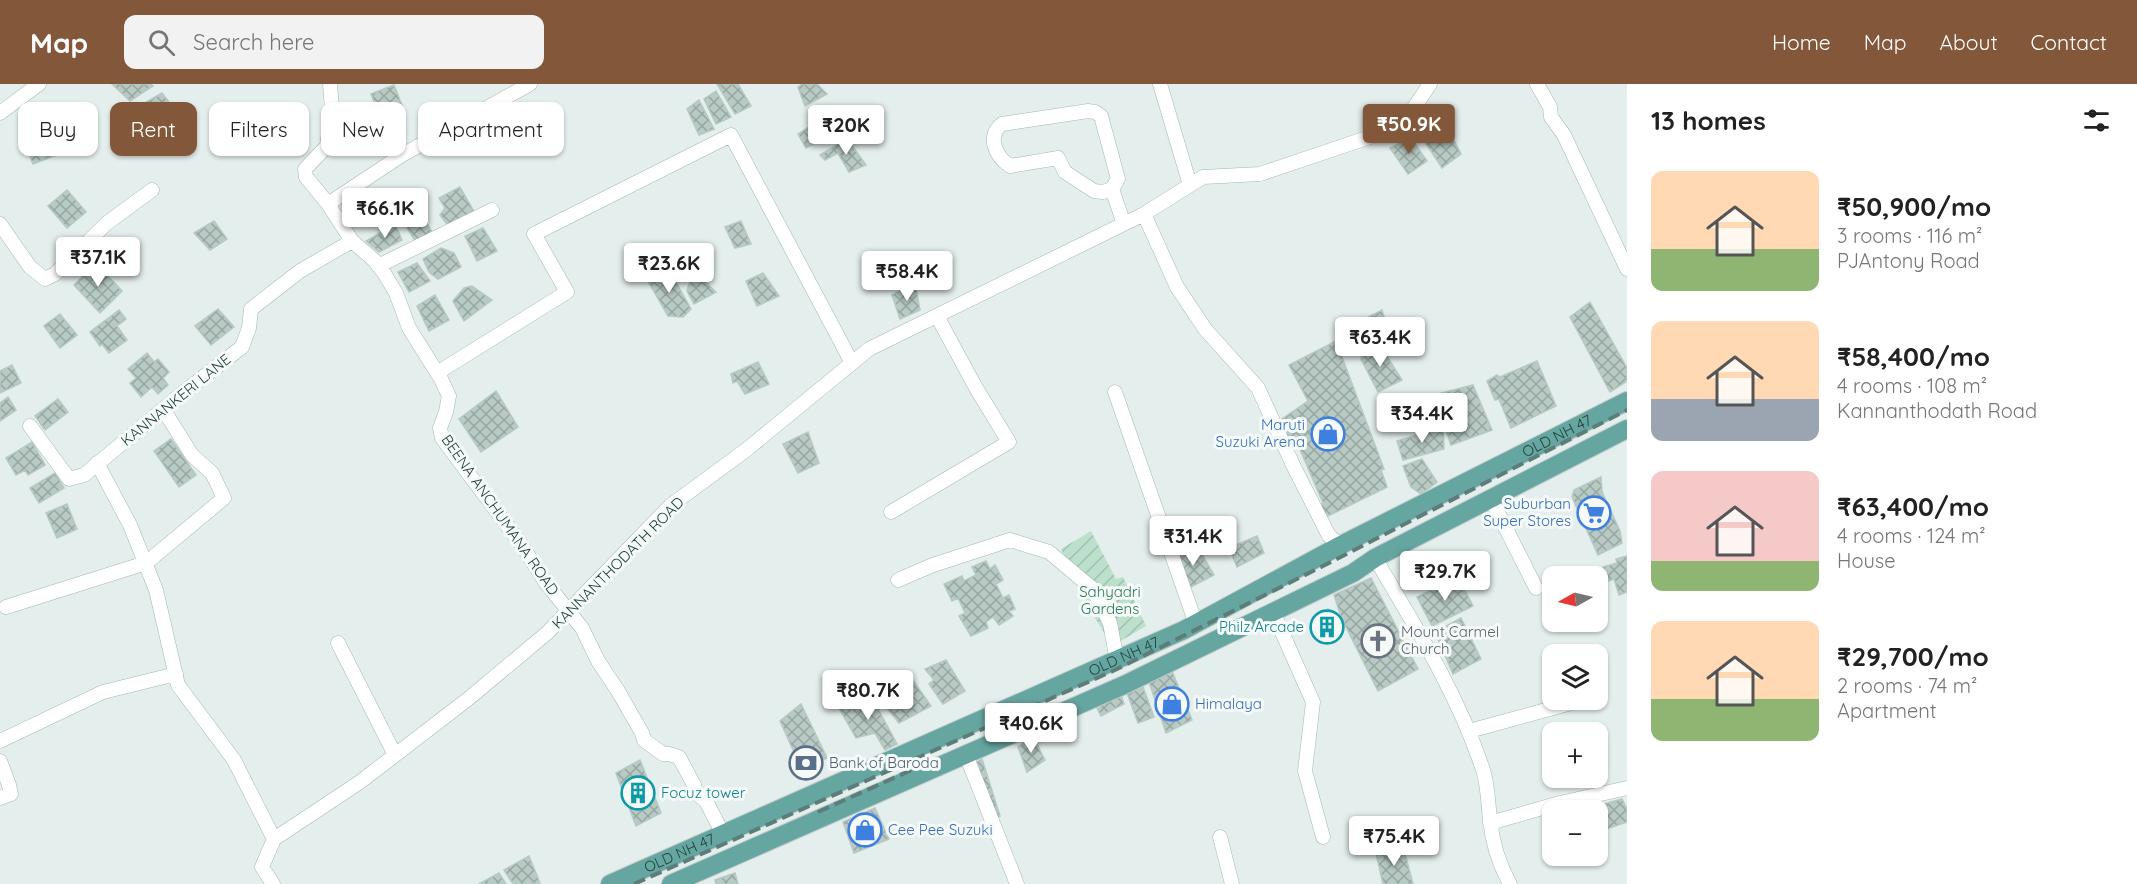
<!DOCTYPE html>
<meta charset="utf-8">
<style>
:root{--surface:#fff;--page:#f2f2f2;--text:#222;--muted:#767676;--accent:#83583a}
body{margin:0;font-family:Quicksand,sans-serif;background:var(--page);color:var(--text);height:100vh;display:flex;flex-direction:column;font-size:22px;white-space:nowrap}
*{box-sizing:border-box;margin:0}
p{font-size:20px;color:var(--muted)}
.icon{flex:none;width:33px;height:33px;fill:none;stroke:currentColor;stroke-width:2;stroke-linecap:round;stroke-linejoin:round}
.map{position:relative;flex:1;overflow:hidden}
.side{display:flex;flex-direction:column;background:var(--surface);width:510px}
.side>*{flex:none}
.guide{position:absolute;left:18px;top:18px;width:570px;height:54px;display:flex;gap:12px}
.needle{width:39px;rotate:262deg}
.controls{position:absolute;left:1542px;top:482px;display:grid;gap:12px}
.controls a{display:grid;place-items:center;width:66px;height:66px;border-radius:12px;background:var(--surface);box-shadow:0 2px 4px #0004;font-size:30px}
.price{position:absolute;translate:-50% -51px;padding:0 14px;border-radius:6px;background:#fff;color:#222;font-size:20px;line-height:39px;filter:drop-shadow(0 2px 3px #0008)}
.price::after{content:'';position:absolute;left:50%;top:36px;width:18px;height:14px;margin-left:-9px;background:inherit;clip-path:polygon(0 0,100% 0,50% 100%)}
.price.selected{background:var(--accent);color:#fff}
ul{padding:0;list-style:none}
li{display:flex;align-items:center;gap:18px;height:150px;padding:0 24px}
li span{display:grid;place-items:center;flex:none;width:168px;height:120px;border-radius:12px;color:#555}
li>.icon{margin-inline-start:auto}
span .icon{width:72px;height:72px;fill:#fffc;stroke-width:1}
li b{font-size:26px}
h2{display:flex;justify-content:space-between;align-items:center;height:72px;padding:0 24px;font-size:26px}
.tag{padding:0 21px;border-radius:12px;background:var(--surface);box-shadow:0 2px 4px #0004;font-size:21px;line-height:54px}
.tag.selected{background:var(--accent);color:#fff}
header{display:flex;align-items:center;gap:36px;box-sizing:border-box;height:84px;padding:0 30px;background:var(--accent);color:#fff}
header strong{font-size:28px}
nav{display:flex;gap:33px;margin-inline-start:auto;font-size:21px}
.search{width:420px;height:54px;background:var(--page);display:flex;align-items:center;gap:15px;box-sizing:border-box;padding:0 21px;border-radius:12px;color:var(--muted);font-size:22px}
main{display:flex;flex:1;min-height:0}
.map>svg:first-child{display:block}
.garden{fill:url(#garden-furrows)}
.building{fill:url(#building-cross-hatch);stroke:#b6c9c4;stroke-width:1.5}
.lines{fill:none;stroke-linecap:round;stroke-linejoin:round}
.minor-casing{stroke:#a6b7b4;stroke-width:15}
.major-casing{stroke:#c1cac9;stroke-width:20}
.minor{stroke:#fff;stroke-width:14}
.major{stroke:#66a6a1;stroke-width:18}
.rail{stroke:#5d7d7a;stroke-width:4;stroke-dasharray:12 6;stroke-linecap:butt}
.labels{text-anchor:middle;stroke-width:6;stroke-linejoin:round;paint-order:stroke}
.street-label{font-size:15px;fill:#22423e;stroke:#f5faf9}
.shop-label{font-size:15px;fill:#366cbe;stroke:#f5faf9;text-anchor:end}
.park-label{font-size:15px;fill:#2a7b57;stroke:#f5faf9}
.culture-label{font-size:15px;fill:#0d838f;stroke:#f5faf9;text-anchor:end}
.worship-label{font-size:15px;fill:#5b616d;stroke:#f5faf9;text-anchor:start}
.service-label{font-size:15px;fill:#4e5e75;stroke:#f5faf9;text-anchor:start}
</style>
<header>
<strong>Map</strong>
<div class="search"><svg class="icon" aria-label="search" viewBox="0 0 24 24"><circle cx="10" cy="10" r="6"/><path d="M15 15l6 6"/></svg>Search here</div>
<nav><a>Home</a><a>Map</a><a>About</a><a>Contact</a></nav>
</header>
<main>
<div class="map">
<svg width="1627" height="800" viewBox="0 0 1627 800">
<defs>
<pattern id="garden-furrows" width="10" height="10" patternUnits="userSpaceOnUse" patternTransform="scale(1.5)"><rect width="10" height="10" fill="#bce0cc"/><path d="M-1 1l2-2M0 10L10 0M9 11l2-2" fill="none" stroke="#a1c1b0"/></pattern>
<pattern id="building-cross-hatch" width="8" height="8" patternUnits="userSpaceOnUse" patternTransform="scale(1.5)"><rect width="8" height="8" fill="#b9cac5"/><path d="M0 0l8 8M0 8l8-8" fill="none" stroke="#96a6a1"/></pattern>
</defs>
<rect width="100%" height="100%" fill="#e4eeec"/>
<path class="garden" d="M1091,447L1116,495L1123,493L1146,542L1112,562L1086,519L1061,465Z"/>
<path class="building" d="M112,0H150L153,2L130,17Z
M717,0H738L751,22L735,30Z
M802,0H817L827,10L805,22L798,3Z
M394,1L404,26L381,36L371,10Z
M716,7L731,33L716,40L704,15Z
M162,9L178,30L146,51L129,28Z
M699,16L714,45L699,51L687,25Z
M828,31L836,48L806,64L798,50Z
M1444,36L1461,70L1442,84L1425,58Z
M50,48L59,70L33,80L24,58Z
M1411,54L1427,77L1408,90L1390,64Z
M847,55L866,81L849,88L838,69L825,76L820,71Z
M460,103L476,131L449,143L440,131L445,124L439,114Z
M67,106L86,128L67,144L48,122Z
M419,126L434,151L417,160L401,134Z
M214,137L227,155L210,166L194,149Z
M741,137L751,160L735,164L725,143Z
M395,140L402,156L379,168L366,157Z
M483,144L497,167L477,177L465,152Z
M441,164L454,169L461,183L438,195L429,188L423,175Z
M96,179L122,207L100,229L74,201Z
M417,179L430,197L409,208L398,188Z
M657,186L672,191L691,225L683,233L668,232L645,192Z
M763,189L779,212L757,222L746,197Z
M698,191L716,208L694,220L687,207L691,194Z
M915,200L920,226L900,235L892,211Z
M472,202L492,216L464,237L453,217L464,204Z
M435,211L449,236L429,247L417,222Z
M1590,218L1627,284V297L1610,308L1570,233Z
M218,225L234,243L211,261L195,242Z
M119,226L126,235L117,242L127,256L109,269L102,260L100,262L90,248Z
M1382,226L1388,246L1353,263L1341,247Z
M60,230L77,251L60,264L44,242Z
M1336,257L1384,385L1381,386L1387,403L1326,433L1320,421L1323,419L1299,363L1293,365L1279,337L1308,317L1289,281Z
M1379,260L1402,296L1378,308L1361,275L1367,264Z
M147,269L154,278L158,275L169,288L163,294L168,301L158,310L152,303L141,313L130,299L136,294L128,285Z
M1537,277L1556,322L1511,344L1499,315L1495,316L1487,297L1497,291L1500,293Z
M758,278L769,300L745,310L737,297L733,299L731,290Z
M12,281L21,299L0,309V287Z
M1473,301L1492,346L1451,361L1434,311Z
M496,307L518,343L481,368L459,335Z
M8,313L16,326L0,337V319Z
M58,315L68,328L45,346L35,332Z
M1443,343L1444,365L1403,376L1397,357Z
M808,348L819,379L798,389L783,360Z
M171,355L196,391L179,403L154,367Z
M32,358L45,381L28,391L25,386L16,391L6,374Z
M1422,375L1437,398L1421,410L1411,403L1403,382Z
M55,389L64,404L39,419L30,404Z
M1601,393L1602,408L1620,447L1622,459L1598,471L1572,413L1574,406Z
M67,420L77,445L57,454L46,429Z
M1257,452L1264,469L1237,483L1229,464Z
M1197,462L1214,491L1187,505L1174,470Z
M1627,472V508L1619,511L1614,495L1608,497L1603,483L1617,479L1616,475Z
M986,477L990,485L995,481L1003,496L996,500L1003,514L1009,511L1015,525L1009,527L1013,532L999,541L993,533L986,538L988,544L971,552L959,532L965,529L958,514L952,517L944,500L962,492L964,497L976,491L972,483Z
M1458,493L1473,522L1432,542L1417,513Z
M1371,494L1418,585L1378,607L1341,533L1334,511Z
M1328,525L1341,553L1326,559L1313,533Z
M1461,534L1481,575L1453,590L1435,548Z
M946,576L965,607L943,620L929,600L934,596L925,585Z
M1172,587L1192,636L1166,649L1149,598Z
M910,592L931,622L899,639L877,612Z
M1143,603L1154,633L1138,639L1127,609Z
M870,610L897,660L885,666L875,649L856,654L839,624Z
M1121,611L1124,620L1101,632L1096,622Z
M801,620L827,674L802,686L780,637Z
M1033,653L1045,676L1027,688L1018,663Z
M982,675L1000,732L988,737L970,682Z
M640,676L661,729L636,742L616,689Z
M1622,715L1627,725V738L1598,748V726L1586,725Z
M875,724L889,755L854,769L843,738Z
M1403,762L1413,800H1383L1376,769Z
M529,772L540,799L513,800L504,786Z
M499,789L506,800H479Z
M735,789L738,800H716L715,796Z"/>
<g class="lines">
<g class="minor-casing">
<path id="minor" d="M330,0L332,26L327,62L305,85L306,93L328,120L352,157L375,177L384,189L396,209L409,244L441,295L449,312L446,328L440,344L442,354L521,460L546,499L582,544L598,577L618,607L642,649L644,656L663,670H669L679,673L694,701L696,709L706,717L723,750
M1160,0L1190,101
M1537,0L1550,23L1551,33L1564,51L1627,185
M0,29L39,0
M1112,105L1103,108L1094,107L1065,88L1058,74L1010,82C996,73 986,52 1002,40L1088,27L1095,28L1101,32L1118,95L1112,105L1124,140
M328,120L402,71L530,0
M1144,130L1177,203L1205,245L1258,304L1293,381L1329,452L1341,461
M0,140L30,183L45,195L55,190L107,139L152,106
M378,182L492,126
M437,289L567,208L534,150L731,51L852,279
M1115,308L1196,540
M30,342L69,395L84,391L180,311L242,263L249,244L251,225L300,187L352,157
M97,379L130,441L156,506L178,601L234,676L274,755
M1491,415L1536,504
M891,428L1009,358L976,304L937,232
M1375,474C1415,542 1458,610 1483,686C1488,701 1488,719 1490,735C1492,759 1499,780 1510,800
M898,496L933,481L1010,456L1049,468L1093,505L1110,539L1117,577
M6,523L146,479L224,414L212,389L192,371L163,325
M1273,528L1313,618L1305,687L1323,753
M338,559L395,671
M1469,647L1586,615
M0,657L103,608L176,590
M966,671L1017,800
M0,677L9,701L11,710L0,714
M1490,739L1560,719L1627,704
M1220,753L1232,800
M273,800L262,783L274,755L360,698L468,615L547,549L670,422L746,366L869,265L1144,130L1203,93L1260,90L1373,52L1411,28L1430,0"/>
</g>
<g class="major-casing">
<g id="major">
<path id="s1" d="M610,800L1184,546L1341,461L1627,317"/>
<path d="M671,800L1124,601L1353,489L1375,474L1627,345"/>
</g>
</g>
<use href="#minor" class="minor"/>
<use href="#major" class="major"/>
<path class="rail" d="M818,728L916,684
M634,800L1115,586L1323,482L1627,326"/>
</g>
<defs>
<g id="shop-ring" transform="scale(1.725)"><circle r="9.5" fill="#f5faf9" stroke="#3f7fe0" stroke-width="1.5"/><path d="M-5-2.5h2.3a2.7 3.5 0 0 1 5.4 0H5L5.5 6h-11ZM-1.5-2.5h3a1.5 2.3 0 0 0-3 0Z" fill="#3f7fe0"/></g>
<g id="supermarket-ring" transform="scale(1.725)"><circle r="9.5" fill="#f5faf9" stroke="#3f7fe0" stroke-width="1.5"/><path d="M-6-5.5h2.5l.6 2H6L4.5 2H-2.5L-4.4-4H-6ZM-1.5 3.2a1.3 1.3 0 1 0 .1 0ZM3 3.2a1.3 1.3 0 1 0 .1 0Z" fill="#3f7fe0"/></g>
<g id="building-ring" transform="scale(1.725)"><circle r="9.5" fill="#f5faf9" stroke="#0f9aa8" stroke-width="1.5"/><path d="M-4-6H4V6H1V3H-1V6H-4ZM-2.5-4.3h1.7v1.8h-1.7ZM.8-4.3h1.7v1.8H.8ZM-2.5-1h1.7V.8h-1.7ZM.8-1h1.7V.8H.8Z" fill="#0f9aa8"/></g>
<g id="church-ring" transform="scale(1.725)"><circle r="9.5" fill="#f5faf9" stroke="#6b7280" stroke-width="1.5"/><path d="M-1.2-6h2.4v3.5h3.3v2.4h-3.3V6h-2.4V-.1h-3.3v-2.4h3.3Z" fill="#6b7280"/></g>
<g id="bank-ring" transform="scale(1.725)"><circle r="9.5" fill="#f5faf9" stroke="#5c6f8a" stroke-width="1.5"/><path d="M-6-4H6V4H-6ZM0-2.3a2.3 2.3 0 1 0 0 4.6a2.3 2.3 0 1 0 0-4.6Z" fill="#5c6f8a"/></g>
</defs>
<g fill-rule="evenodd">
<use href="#shop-ring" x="1328" y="350"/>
<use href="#supermarket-ring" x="1594" y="429"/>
<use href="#building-ring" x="1327" y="543"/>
<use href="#church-ring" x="1378" y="557"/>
<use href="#shop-ring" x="1172" y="620"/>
<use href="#bank-ring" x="806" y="679"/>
<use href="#building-ring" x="638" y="709"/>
<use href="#shop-ring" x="865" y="746"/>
</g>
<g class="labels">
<g class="street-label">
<text transform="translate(176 316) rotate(-39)" y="5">KANNANKERI LANE</text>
<text dy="5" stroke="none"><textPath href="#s1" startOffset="1048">OLD NH 47</textPath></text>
<text transform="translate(500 431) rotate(55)" y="5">BEENA ANCHUMANA ROAD</text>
<text transform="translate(618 479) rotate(-45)" y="5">KANNANTHODATH ROAD</text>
<text dy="5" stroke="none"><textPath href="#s1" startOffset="562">OLD NH 47</textPath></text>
<text dy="5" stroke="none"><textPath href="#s1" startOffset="76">OLD NH 47</textPath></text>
</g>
<g class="shop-label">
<text x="1305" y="346">Maruti<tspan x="1305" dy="17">Suzuki Arena</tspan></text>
<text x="1571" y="425">Suburban<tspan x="1571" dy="17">Super Stores</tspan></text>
<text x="1195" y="625" text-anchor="start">Himalaya</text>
<text x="888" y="751" text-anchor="start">Cee Pee Suzuki</text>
</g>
<g class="park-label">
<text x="1110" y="513">Sahyadri<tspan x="1110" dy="17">Gardens</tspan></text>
</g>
<g class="culture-label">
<text x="1304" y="548">Philz Arcade</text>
<text x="661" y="714" text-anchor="start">Focuz tower</text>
</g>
<g class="worship-label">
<text x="1401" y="553">Mount Carmel<tspan x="1401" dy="17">Church</tspan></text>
</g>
<g class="service-label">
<text x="829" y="684">Bank of Baroda</text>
</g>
</g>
</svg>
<div class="controls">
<a><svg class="needle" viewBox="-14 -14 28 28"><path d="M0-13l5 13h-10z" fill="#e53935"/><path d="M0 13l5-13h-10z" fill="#767676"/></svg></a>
<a><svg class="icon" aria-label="layers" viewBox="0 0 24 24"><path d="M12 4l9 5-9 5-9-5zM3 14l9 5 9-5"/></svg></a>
<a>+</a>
<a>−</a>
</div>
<b class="price selected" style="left:1409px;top:71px">₹50.9K</b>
<b class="price" style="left:846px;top:72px">₹20K</b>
<b class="price" style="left:385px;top:155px">₹66.1K</b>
<b class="price" style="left:98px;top:204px">₹37.1K</b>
<b class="price" style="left:669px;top:210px">₹23.6K</b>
<b class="price" style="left:907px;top:218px">₹58.4K</b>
<b class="price" style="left:1380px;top:284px">₹63.4K</b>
<b class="price" style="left:1422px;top:360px">₹34.4K</b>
<b class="price" style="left:1193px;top:483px">₹31.4K</b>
<b class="price" style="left:1445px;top:518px">₹29.7K</b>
<b class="price" style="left:868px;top:637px">₹80.7K</b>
<b class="price" style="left:1031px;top:670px">₹40.6K</b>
<b class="price" style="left:1394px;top:783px">₹75.4K</b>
<div class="guide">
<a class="tag">Buy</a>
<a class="tag selected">Rent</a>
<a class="tag">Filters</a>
<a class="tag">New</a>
<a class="tag">Apartment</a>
</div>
</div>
<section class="side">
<h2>13 homes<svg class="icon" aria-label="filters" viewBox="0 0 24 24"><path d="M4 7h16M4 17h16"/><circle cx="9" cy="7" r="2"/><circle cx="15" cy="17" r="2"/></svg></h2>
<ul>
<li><span style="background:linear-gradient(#ffd9b3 65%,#8fb573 0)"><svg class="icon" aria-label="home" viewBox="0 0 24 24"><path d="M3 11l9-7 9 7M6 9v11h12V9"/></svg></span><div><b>₹50,900/mo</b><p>3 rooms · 116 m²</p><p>PJAntony Road</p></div></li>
<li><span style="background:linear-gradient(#ffd9b3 65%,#9aa5b1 0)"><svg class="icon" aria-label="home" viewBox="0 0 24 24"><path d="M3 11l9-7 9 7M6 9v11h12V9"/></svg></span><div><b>₹58,400/mo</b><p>4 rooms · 108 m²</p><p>Kannanthodath Road</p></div></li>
<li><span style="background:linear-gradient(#f6c9c9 75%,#8fb573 0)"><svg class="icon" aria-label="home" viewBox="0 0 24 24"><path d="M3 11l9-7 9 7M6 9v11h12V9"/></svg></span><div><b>₹63,400/mo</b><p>4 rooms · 124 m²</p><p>House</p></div></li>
<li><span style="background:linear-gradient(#ffd9b3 65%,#8fb573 0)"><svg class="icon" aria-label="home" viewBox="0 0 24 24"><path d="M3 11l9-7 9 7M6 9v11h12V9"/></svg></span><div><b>₹29,700/mo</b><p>2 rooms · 74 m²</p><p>Apartment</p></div></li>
</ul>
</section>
</main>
